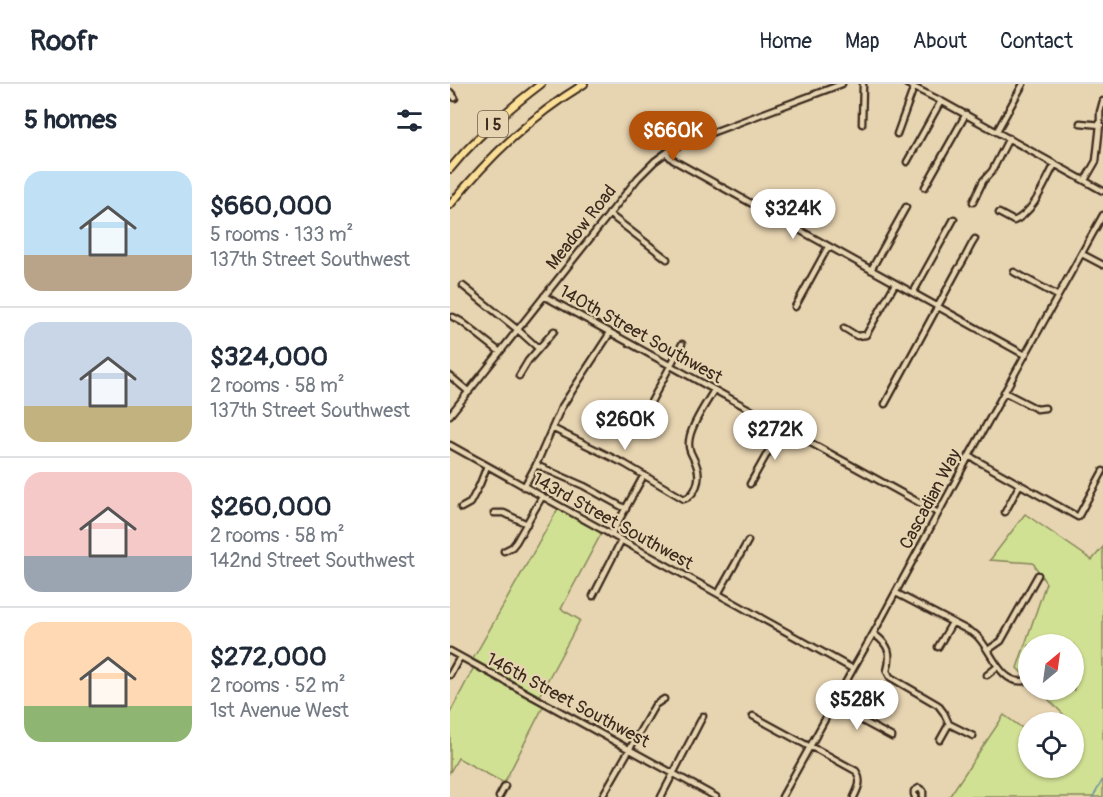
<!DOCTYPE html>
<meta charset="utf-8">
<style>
:root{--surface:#fff;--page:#f6f6f7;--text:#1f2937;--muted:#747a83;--line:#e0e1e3;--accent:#b45309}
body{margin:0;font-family:Pangolin,sans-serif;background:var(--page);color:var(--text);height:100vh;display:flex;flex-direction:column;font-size:22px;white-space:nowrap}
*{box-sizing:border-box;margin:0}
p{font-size:20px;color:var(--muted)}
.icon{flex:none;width:33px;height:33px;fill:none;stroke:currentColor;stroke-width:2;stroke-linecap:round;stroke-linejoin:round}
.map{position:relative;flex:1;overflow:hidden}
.details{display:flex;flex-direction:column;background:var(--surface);width:450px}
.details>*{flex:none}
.needle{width:39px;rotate:29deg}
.buttons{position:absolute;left:568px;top:550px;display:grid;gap:12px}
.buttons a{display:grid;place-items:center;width:66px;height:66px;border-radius:50%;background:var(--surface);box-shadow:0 2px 4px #0004;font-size:30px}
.price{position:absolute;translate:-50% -51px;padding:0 14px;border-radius:21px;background:#fff;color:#222;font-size:20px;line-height:39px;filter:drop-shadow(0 2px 3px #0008)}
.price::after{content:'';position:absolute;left:50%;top:36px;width:18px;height:14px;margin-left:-9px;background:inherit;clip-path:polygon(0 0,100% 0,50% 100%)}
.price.current{background:var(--accent);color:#fff}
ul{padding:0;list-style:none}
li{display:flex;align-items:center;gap:18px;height:150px;padding:0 24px}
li+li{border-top:2px solid var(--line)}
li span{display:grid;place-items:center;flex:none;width:168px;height:120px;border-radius:18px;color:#555}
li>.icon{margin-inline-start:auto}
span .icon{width:72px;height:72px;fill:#fffc;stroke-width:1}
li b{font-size:26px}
h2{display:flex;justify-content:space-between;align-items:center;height:72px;padding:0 24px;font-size:26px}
header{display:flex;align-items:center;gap:36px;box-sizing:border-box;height:84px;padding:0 30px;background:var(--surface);border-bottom:2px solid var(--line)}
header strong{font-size:28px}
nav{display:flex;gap:33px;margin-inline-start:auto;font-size:21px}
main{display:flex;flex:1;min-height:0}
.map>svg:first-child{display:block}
.green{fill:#d1e194;stroke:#868659;stroke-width:1.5}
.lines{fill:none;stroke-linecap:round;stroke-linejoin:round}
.stream{stroke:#6f919d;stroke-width:1.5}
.minor-casing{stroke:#3b2a1e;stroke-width:9}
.highway-casing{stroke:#3b2a1e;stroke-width:10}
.minor{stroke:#e7d4b1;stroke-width:4.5}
.highway{stroke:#fbdf96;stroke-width:6}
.labels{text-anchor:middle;stroke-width:4.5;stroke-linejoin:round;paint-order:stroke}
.shield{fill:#e7d4b1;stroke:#6f5d4a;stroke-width:1.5}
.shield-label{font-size:16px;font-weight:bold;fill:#3b2a1e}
.street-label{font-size:18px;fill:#3b2a1e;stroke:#e7d4b1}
</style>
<header>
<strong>Roofr</strong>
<nav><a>Home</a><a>Map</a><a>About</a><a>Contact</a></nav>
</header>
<main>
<section class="details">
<h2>5 homes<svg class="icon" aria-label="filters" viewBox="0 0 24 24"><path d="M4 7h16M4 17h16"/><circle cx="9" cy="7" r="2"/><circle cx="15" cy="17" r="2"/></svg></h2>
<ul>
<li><span style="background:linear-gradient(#bfe0f5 70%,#b9a48a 0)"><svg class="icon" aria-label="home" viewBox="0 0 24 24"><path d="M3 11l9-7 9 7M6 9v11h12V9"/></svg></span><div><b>$660,000</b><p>5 rooms · 133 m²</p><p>137th Street Southwest</p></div></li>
<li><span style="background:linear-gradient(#c9d6e8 70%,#c2b280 0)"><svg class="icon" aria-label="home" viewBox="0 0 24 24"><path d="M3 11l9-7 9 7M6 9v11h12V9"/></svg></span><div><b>$324,000</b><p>2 rooms · 58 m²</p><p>137th Street Southwest</p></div></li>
<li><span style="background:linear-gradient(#f6c9c9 70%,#9aa5b1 0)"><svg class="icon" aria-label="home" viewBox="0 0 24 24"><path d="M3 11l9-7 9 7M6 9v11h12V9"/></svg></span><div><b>$260,000</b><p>2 rooms · 58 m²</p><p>142nd Street Southwest</p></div></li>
<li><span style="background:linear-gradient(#ffd9b3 70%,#8fb573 0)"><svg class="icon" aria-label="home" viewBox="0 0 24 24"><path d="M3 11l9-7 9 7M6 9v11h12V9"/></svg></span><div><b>$272,000</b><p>2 rooms · 52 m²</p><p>1st Avenue West</p></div></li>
</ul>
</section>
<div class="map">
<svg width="653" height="713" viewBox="0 0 653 713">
<rect width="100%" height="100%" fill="#e7d4b1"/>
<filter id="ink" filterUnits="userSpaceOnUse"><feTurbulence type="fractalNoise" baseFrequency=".0167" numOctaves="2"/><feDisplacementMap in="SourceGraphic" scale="12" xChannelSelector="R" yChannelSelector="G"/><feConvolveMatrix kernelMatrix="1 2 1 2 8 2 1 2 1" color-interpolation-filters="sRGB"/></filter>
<g filter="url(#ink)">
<path class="green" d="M108,425L152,448L111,525L130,536L89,612L23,575Z
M575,430L642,476L653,463V713H499L554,631L579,649V684H624V648L627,644L624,639H622L589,606H624V561H579V596L567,584L596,499L583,479L540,476Z
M24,583L94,621L54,699L8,674L0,688V629Z"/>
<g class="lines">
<path class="stream" d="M643,713L653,695"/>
<g class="minor-casing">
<path id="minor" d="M457,0L491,17L653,107
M0,8L5,14
M630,39L651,41
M412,40L413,0
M547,47L573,0
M447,50L464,3
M216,69L223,76L575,271
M457,78L491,17
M635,96L646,77L650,41V28L653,17
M475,103L516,30
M523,118L533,97L542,87L559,54
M549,129L564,137C585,127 594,100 605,80
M159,130L217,175
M632,170L653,181
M421,186L456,123
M564,188L608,212
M13,202L68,246L88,264
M463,209L504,135
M94,212L488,429
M345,223L378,163
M3,233L12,238L50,268
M394,244L407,252L416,251L445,200
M0,292L19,308
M69,292L78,277L104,247
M554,308L587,325L595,324
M435,320L508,185C515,176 518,165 525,155
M0,331L188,94L205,77L220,66L234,59L392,0
M194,331L232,260
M102,344L175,380L234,415C246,411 251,395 247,383C244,371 236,368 240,352C244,336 256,320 264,306
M0,361L403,585
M519,372L628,433L653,387
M86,381L134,402L176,425
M300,400L332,343
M74,403L86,381L111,324L160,249
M11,424L20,419L30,400L37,382
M555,428L570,400
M44,429H54L77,440
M161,451L194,391
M54,467L62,463L66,458L92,413
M446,509L525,550C541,563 549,601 574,597L579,590
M268,510L298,457
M143,512L171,457
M424,550C439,561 442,569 437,587L440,593L488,621L494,629L499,640L523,652
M595,561L596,558
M488,563L502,539
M538,566L551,557L588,491
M0,567L266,713
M0,591L10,573
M537,591L547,583
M383,621L442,653
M303,632L360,663L368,666L406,687C412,697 409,703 404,713
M490,656L499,640
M49,713L55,702
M152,713L205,621L214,615
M211,713L253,632
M332,713L403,585L427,543L519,372L653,131
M465,713L464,710V707L469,704L473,707V713"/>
</g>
<g class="highway-casing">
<path id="highway" d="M0,85C26,53 58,25 91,0
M0,121C39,73 80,33 134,0"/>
</g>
<use href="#minor" class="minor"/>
<use href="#highway" class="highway"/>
</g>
</g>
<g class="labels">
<rect class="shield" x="28" y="27" width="30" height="26" rx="4.5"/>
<g class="shield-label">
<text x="43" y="46">I 5</text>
</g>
<g class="street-label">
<text transform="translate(131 143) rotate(-52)" y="6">Meadow Road</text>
<text transform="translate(191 250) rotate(29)" y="6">140th Street Southwest</text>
<text transform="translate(480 415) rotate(-62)" y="6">Cascadian Way</text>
<text transform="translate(163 437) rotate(29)" y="6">143rd Street Southwest</text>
<text transform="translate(118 616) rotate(28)" y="6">146th Street Southwest</text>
</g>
</g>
</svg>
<div class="buttons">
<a><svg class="needle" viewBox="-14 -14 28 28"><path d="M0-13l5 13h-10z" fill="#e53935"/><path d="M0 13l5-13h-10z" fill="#747a83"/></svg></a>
<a><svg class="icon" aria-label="locate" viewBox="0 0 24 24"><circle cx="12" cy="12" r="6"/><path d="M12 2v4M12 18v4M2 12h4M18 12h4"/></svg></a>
</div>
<b class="price current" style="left:223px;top:78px">$660K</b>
<b class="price" style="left:343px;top:156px">$324K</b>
<b class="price" style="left:175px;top:367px">$260K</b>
<b class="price" style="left:325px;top:377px">$272K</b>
<b class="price" style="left:407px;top:647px">$528K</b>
</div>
</main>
